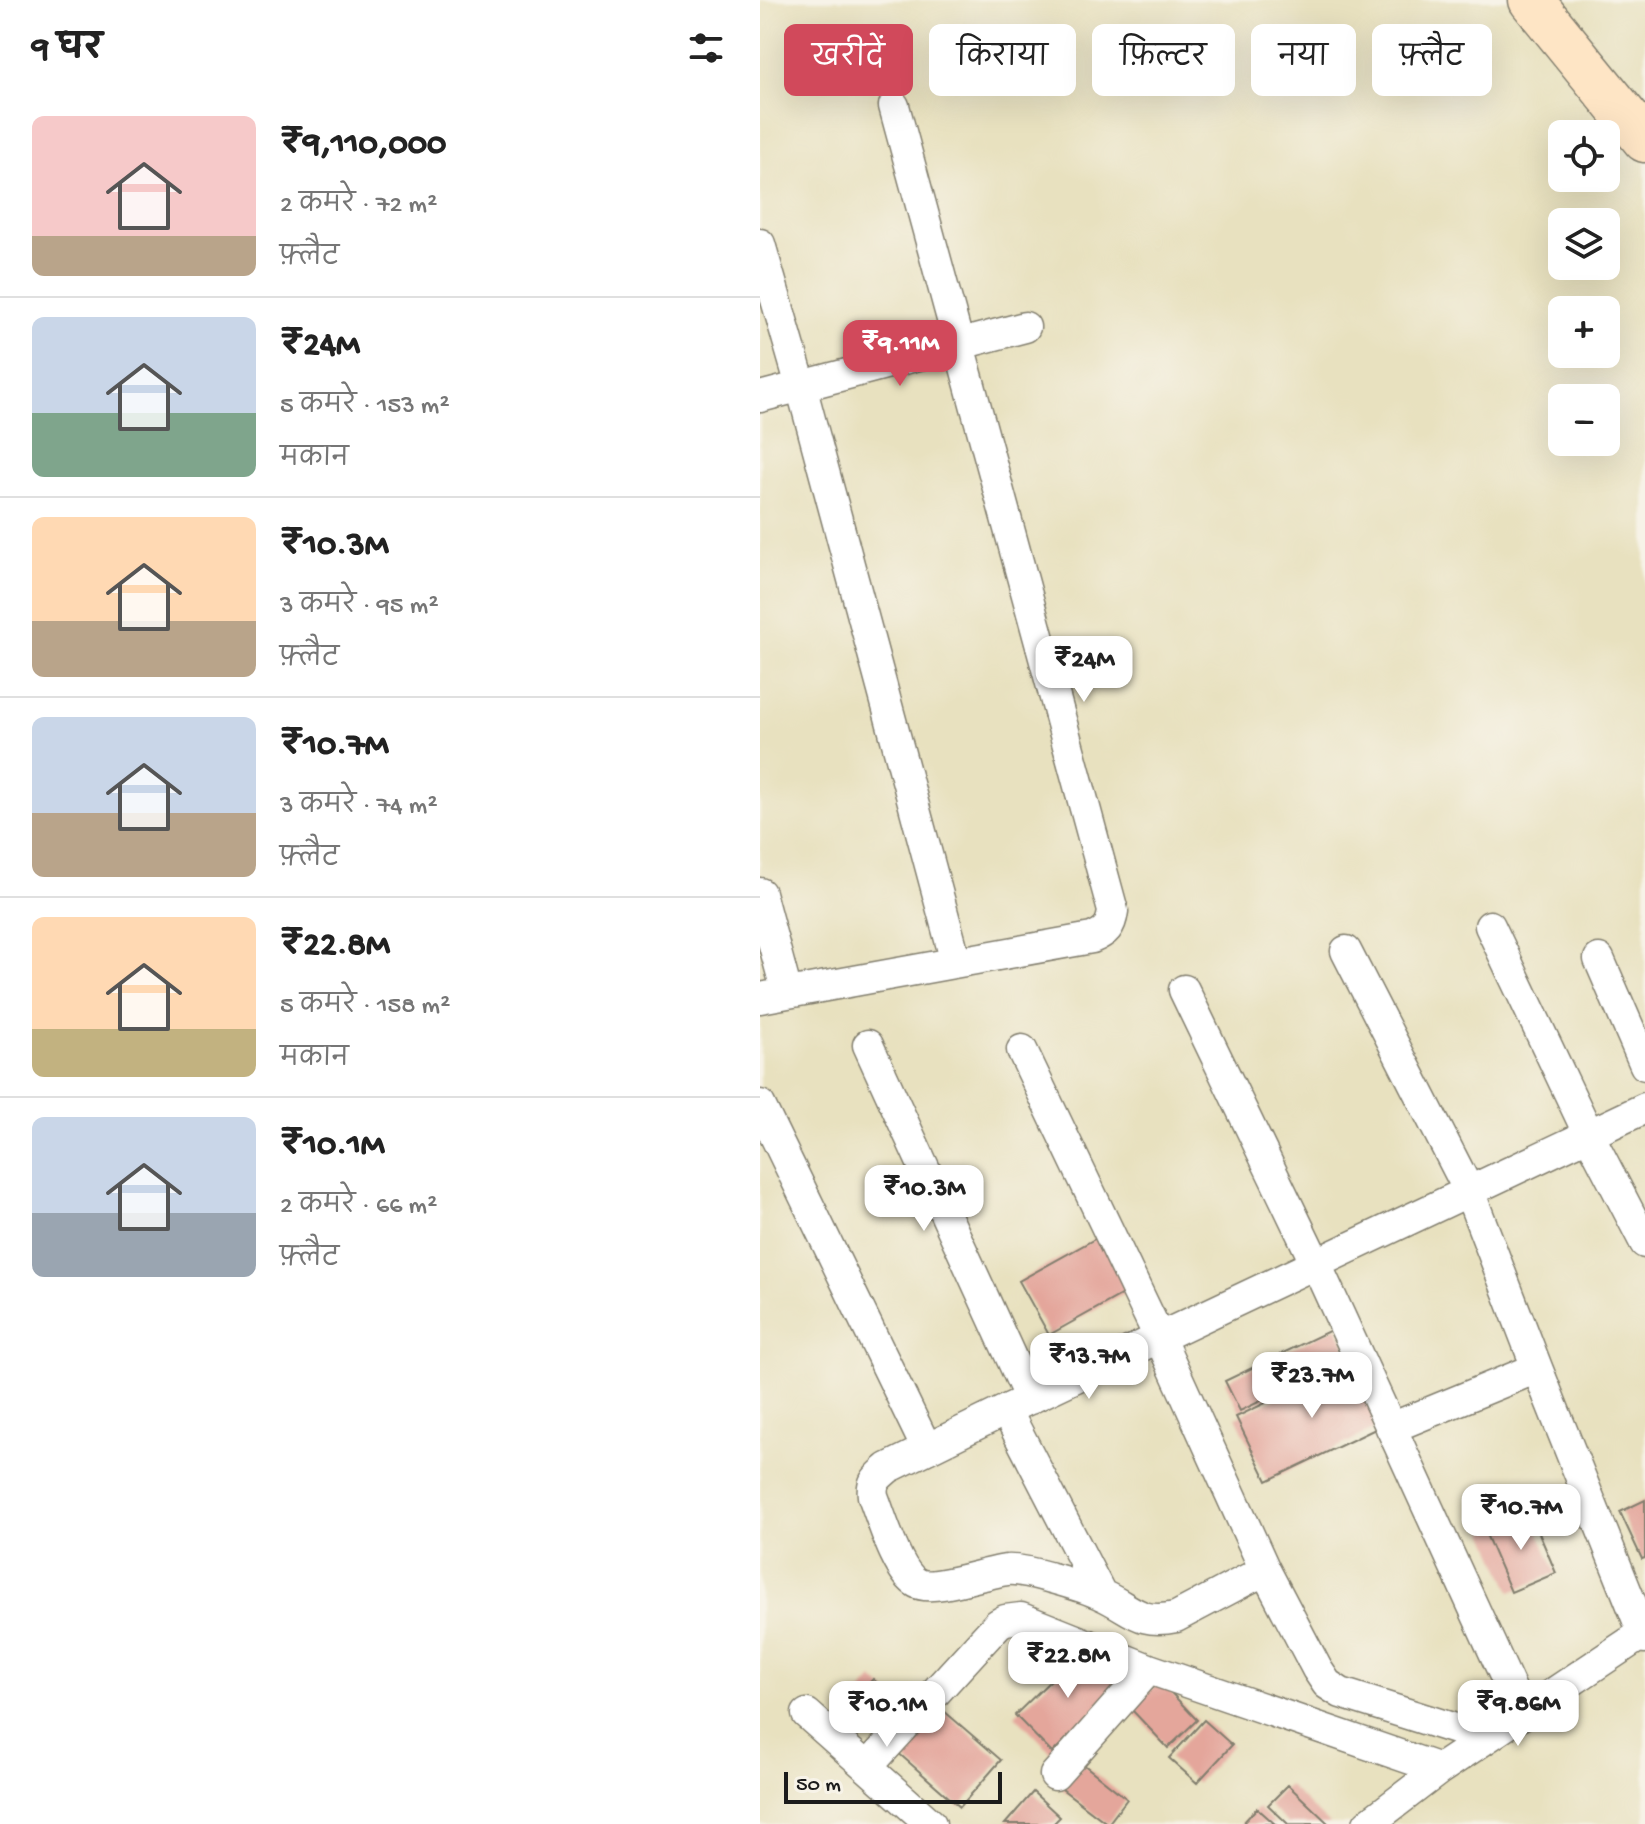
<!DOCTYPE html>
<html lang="hi">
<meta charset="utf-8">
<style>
:root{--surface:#fff;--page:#f6f6f6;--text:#222;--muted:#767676;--line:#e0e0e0;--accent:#d1495b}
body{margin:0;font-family:"Gochi Hand","Playpen Sans Deva",sans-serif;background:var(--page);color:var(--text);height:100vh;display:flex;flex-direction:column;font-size:30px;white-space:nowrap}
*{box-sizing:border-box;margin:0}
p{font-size:26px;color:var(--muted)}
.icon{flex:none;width:44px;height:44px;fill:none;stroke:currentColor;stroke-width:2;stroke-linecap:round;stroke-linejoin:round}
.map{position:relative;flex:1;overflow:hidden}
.sheet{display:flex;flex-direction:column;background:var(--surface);width:760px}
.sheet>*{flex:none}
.top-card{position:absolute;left:24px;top:24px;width:740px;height:72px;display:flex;gap:16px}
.buttons{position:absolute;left:788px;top:120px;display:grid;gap:16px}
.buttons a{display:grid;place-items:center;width:72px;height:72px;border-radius:12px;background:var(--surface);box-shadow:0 8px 32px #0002;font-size:40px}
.scale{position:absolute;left:24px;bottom:20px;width:218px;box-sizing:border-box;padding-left:8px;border:4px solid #1c1c1c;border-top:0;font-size:22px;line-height:28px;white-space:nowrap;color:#1c1c1c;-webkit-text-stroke:6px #f7f3e8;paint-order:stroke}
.price{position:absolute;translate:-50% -68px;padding:0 18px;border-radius:16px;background:#fff;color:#222;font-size:26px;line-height:52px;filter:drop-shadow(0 2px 4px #0008)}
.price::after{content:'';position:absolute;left:50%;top:48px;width:24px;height:18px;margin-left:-12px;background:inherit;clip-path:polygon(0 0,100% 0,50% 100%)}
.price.active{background:var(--accent);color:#fff}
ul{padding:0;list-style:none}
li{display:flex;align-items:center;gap:24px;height:200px;padding:0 32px}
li+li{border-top:2px solid var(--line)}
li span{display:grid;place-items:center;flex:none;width:224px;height:160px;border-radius:12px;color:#555}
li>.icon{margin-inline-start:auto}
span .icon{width:96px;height:96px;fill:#fffc;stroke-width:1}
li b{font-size:34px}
h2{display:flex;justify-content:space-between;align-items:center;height:96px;padding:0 32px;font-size:34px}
.pill{padding:0 28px;border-radius:12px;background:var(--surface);box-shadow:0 8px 32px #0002;font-size:28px;line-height:72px}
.pill.active{background:var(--accent);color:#fff}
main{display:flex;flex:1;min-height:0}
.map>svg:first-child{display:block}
.building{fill:#e4a69b}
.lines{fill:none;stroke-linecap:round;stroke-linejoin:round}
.minor-casing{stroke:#827e6e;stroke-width:33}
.secondary-casing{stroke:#827e6e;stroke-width:47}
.minor{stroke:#fff;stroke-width:30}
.secondary{stroke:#fee5c5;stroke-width:44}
</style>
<main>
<section class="sheet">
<h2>9 घर<svg class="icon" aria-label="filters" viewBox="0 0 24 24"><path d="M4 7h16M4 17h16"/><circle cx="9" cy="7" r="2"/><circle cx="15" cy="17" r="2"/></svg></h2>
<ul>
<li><span style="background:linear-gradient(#f6c9c9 75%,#b9a48a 0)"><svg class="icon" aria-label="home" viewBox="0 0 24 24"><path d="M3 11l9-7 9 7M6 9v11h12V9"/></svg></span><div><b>₹9,110,000</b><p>2 कमरे · 72 m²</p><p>फ़्लैट</p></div></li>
<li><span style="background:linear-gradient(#c9d6e8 60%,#7fa58c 0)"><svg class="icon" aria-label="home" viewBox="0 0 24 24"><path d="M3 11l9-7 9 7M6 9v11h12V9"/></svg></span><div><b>₹24M</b><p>5 कमरे · 153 m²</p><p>मकान</p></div></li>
<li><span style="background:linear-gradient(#ffd9b3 65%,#b9a48a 0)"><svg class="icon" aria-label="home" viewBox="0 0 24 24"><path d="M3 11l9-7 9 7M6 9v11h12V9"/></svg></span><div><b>₹10.3M</b><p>3 कमरे · 95 m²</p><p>फ़्लैट</p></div></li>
<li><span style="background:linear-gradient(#c9d6e8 60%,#b9a48a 0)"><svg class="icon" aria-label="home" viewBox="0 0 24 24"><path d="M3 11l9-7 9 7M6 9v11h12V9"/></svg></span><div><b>₹10.7M</b><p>3 कमरे · 74 m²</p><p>फ़्लैट</p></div></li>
<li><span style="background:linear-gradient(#ffd9b3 70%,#c2b280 0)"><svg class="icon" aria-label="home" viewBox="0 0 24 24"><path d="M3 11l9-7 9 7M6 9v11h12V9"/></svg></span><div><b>₹22.8M</b><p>5 कमरे · 158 m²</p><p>मकान</p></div></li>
<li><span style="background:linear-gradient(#c9d6e8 60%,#9aa5b1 0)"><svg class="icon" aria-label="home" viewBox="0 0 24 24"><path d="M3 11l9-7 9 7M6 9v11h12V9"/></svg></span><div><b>₹10.1M</b><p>2 कमरे · 66 m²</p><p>फ़्लैट</p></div></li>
</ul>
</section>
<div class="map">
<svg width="885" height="1824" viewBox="0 0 885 1824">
<rect width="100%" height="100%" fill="#f7f3e8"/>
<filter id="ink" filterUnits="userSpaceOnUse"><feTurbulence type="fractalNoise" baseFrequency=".0125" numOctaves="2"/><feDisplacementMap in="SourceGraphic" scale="16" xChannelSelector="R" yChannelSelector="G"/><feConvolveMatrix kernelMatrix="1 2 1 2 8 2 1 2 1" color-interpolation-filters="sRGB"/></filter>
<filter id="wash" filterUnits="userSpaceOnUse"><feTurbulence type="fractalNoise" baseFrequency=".006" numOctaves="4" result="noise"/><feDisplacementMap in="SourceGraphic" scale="32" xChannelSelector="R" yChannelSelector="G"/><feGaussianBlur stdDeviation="1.8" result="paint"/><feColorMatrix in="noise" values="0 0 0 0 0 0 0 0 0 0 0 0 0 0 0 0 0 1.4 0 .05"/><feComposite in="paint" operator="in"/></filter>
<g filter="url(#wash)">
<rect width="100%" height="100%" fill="#e8e1bf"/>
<g id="blocks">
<path class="building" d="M342,1235L373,1288L289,1335L259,1281Z
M577,1327L591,1358L480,1411L465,1381Z
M596,1360L628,1423L507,1481L476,1417Z
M885,1500V1558L882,1559L860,1512Z
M770,1512L796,1573L751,1592L725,1532Z
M325,1647L362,1684L292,1753L255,1715Z
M113,1679L139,1703L111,1734L85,1710Z
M400,1681L437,1720L408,1748L371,1709Z
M177,1705L241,1760L200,1807L136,1751Z
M444,1720L472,1745L437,1783L409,1758Z
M323,1764L367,1799L348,1824L302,1789Z
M528,1785L569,1824H528L508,1805Z
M273,1792L300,1817L293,1824H245Z
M497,1808L515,1824H482Z"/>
</g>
</g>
<g filter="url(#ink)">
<use href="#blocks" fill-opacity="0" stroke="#827e6e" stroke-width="2"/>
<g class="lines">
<g class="minor-casing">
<path id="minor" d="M0,244L41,386L196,962
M0,397L265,327
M0,893L27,993
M730,926L829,1135L885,1243
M586,951L709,1191L777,1368L885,1638
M839,959L885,1065
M424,990L556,1264L762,1713
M0,998L332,938C346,932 351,927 353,911L134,106
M108,1045L270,1399
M262,1050L400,1339L505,1570L557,1669L567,1684L581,1693L724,1738
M0,1105L167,1449
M246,1410L341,1594
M631,1428L777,1368
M505,1570L416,1617C379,1625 373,1609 342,1595C326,1587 263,1568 247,1570C227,1572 173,1592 157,1583C137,1572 122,1519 113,1496C111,1481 117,1478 128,1468L246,1410L885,1108
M47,1714L171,1824
M107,1767L238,1624L245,1620L261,1618L389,1669L680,1769
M295,1775L389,1669
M608,1824L680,1769L885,1632"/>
</g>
<g class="secondary-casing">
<path id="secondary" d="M771,0L885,140"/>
</g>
<use href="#minor" class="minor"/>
<use href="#secondary" class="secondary"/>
</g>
</g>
</svg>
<div class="buttons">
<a><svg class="icon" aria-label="locate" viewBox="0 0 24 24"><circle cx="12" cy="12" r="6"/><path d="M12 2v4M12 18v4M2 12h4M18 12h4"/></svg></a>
<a><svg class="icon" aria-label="layers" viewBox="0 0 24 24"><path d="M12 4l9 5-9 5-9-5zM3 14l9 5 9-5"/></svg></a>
<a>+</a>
<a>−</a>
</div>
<div class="scale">50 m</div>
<b class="price active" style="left:140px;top:388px">₹9.11M</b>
<b class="price" style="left:324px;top:704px">₹24M</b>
<b class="price" style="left:164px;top:1233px">₹10.3M</b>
<b class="price" style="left:329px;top:1401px">₹13.7M</b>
<b class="price" style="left:552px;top:1420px">₹23.7M</b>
<b class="price" style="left:761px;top:1552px">₹10.7M</b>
<b class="price" style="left:308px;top:1700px">₹22.8M</b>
<b class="price" style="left:758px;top:1748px">₹9.86M</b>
<b class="price" style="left:127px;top:1749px">₹10.1M</b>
<div class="top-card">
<a class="pill active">खरीदें</a>
<a class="pill">किराया</a>
<a class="pill">फ़िल्टर</a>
<a class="pill">नया</a>
<a class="pill">फ़्लैट</a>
</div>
</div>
</main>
